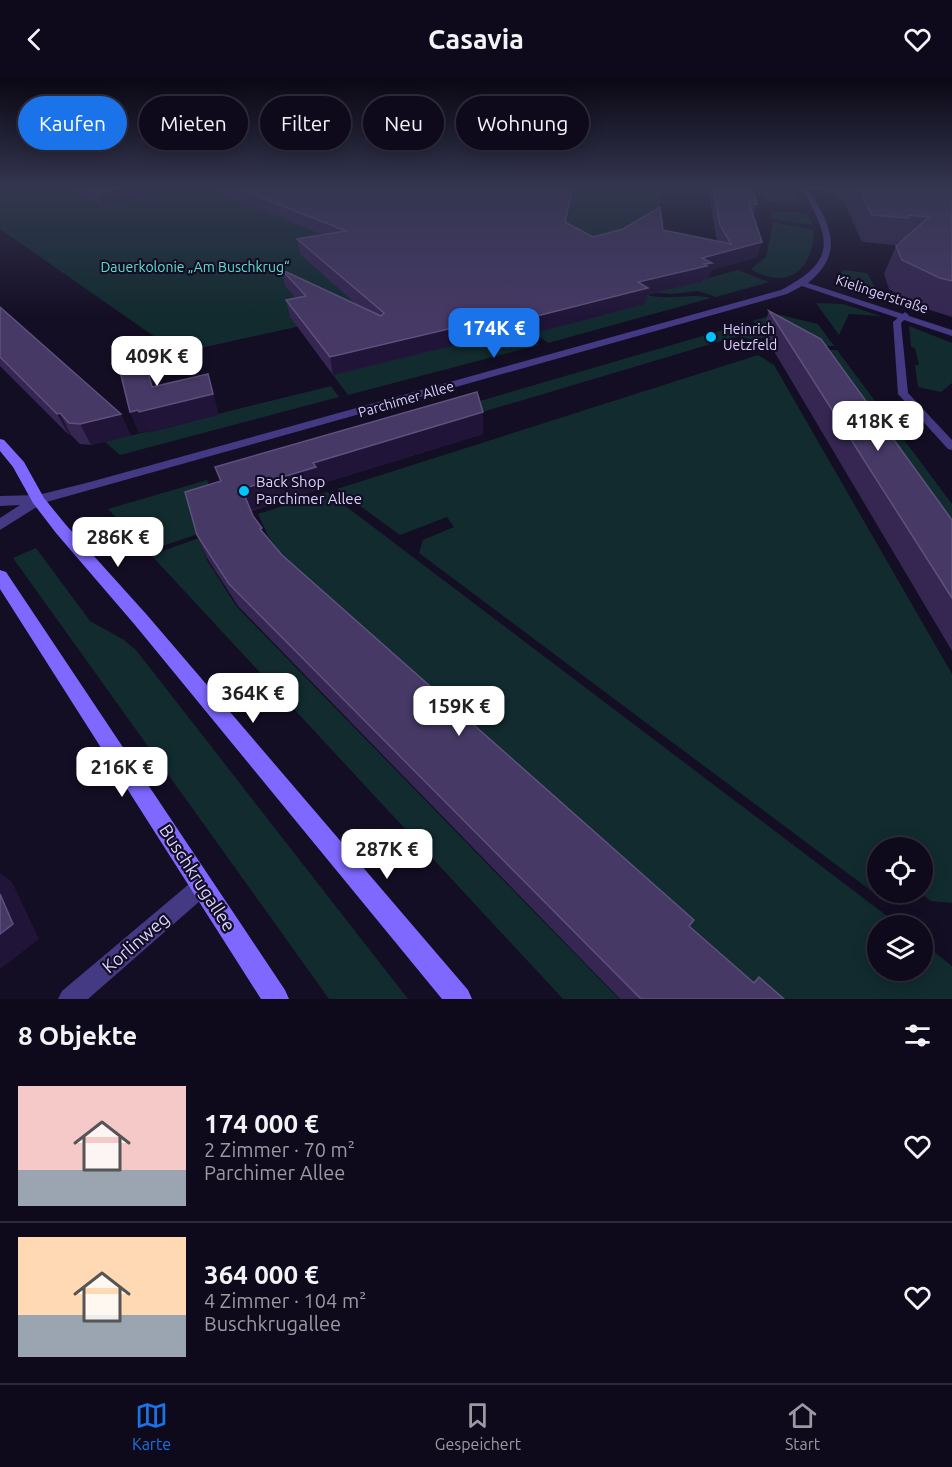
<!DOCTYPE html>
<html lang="de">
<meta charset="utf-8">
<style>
:root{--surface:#0f0a1b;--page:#1d1828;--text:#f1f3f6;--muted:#9b9aa3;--line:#2f2b3a;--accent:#1a73e8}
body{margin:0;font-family:Ubuntu,sans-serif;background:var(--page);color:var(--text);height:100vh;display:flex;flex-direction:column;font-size:22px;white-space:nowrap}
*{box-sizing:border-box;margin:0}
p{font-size:20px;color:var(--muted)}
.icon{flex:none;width:33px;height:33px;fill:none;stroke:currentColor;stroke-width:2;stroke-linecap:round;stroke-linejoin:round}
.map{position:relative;height:921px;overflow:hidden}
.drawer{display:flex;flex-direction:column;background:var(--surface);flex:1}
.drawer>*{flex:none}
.hud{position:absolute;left:18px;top:18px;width:600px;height:54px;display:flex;gap:12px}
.buttons{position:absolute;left:867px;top:759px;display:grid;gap:12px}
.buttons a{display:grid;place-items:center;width:66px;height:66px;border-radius:50%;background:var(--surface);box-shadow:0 3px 15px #0003,0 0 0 2px var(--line);font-size:30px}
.price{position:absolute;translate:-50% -51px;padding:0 14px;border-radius:12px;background:#fff;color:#222;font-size:20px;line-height:39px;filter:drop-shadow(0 2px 3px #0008)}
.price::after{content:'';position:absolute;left:50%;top:36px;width:18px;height:14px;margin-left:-9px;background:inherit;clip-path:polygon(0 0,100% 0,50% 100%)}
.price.on{background:var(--accent);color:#fff}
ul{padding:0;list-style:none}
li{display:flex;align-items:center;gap:18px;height:150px;padding:0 18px}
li+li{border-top:2px solid var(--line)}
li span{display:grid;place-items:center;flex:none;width:168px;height:120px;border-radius:0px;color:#555}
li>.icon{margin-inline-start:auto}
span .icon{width:72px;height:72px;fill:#fffc;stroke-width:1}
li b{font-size:26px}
h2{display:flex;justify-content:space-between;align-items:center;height:72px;padding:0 18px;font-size:26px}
.tag{padding:0 21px;border-radius:27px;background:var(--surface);box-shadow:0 3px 15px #0003,0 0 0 2px var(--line);font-size:21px;line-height:54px}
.tag.on{background:var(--accent);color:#fff}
header{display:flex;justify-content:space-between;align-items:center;height:78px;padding:0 18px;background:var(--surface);font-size:27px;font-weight:700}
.menu{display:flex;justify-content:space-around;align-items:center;height:84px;border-top:2px solid var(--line);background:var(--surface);font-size:16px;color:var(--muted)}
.menu a{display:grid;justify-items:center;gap:3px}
.menu .on{color:var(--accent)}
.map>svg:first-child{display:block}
.green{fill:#112b2e}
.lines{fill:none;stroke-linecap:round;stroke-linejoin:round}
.lane{fill:#443983;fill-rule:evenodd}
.street{fill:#443983;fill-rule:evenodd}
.secondary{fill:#7e68ff;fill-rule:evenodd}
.wall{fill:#352752}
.shaded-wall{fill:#201538}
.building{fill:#463965;stroke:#5e517d;stroke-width:1.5}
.poi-dot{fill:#00c4fc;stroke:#140e24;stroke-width:2}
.labels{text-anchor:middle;stroke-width:4.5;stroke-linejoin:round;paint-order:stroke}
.far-park-label{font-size:14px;fill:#5ce0cf;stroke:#140e24}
.far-street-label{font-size:14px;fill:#dbd1ff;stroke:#140e24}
.far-poi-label{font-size:14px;fill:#dbd1ff;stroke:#140e24;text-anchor:start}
.poi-label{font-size:15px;fill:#dbd1ff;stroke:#140e24;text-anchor:start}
.near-street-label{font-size:18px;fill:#dbd1ff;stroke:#140e24}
</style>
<header><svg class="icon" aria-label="back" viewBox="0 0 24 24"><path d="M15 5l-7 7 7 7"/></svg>Casavia<svg class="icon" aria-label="heart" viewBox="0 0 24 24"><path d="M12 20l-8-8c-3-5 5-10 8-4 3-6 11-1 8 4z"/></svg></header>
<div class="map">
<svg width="952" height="921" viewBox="0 0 952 921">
<rect width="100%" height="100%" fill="#140e24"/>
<path class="green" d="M0,109H660V169L178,275L0,151Z
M760,109L793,110L802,126L766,124Z
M770,133L807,135L813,147L772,141Z
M773,144L814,152C813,193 787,213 751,191L766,179Z
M738,192L769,204L716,219L698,213L671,216L649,214L702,204L701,202Z
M843,192L867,195L876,211L888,221L842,208L836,202Z
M644,216C667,224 689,214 711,220L548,265L535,255L644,226Z
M816,225L843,226L881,238L849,236L839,257Z
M776,236L818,246L834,268H797L752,243Z
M747,245L771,258L753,262L738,258L318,383L312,372Z
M909,248L952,265V305L941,314L918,309L915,287H919L915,270L911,269Z
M519,251L539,267L348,317L333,297Z
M795,271L837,272L952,426V490Z
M758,277L774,287L952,596V825L931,823L920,815L922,814V770H878V814L880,815L878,818L419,475L423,462L454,449L447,439L400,457L337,411Z
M331,308L339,319L120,377L105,364Z
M207,402L217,428L198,456L148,473L108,431Z
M327,414L899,847L878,848V892H922L923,865L952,888V921H772L296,497L268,458L258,436Z
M199,460L207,482L237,529L619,921H563L151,477Z
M36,470L90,543L124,562L136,572L408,921H329L13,480Z"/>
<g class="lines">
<path class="lane" d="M805,109L854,111L857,113L854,115L803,112Z
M905,234L909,237L901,245L908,315L952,362V372L948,371L898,316L893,244Z
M202,797L209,801L213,808L209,815L88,921H58L62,913L195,801Z"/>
<path class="street" d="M801,109H807C829,145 847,173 808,205L952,252V258L802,208L787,216L43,425L0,452V440L20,427L0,428V418L38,417L90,404L781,212C839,182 830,160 801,109Z"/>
<path class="secondary" d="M0,361L4,362L24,384L44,420L66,447L147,537L468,912L472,921H442L135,547L56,455L33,425L13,389L0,373Z
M0,492L6,494L285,912L289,921H261L0,511Z"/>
</g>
<path class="wall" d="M67,109H186L103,128Z
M205,109H572L573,110L572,123L567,145L593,159L663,152L717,163L708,113L709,109H752L757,126L753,139L757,179L711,192L708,200L704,201L703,203L647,217L645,226L535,255L528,249L333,297L290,239L286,222L296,220L285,208L282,192L357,227L300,176L297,161L323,157Z
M838,109H952V239L924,230L889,211L884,196L896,168L900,164H897L896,167L862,164L843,122H838L835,116Z
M0,229L131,357L91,367L80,366L71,357H69L0,288Z
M769,233L952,442V573L762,253Z
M483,334V356L320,406L321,411L251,433L253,438L264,456L282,477L689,848L752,904L759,899L784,921H620L238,528L207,480L197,457L220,403L215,389Z"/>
<path class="shaded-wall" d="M125,109H186L103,128L98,115Z
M573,110L572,123L563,159L565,144Z
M762,164L757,179L711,192L708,200L704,201L703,203L647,217L645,226L535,255L537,238L638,204L702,180Z
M529,232L528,249L333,297L330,279Z
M143,276L151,295L160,329L152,309Z
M208,296L219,337L148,355L139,334Z
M138,332L147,353L139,355L130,334Z
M483,334V356L320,406L321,411L249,433L242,411L313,385Z
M60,335L71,357H69L57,336Z
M121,336L131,357L91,367L80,346Z
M0,795L12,804L39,861L0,891Z"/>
<path class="building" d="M86,109H125L98,115Z
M234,109H569L573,110L565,144L593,159L623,151L660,129L663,152L731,166L720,147L713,109H752L757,126L749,125L762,164L702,180L712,185L704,186L707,188L638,204L648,210L537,238L529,232L330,279L286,222L306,218L282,192L381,238L384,235L297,161L346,153Z
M858,109H952V140H950L952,141V203L940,200L902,182L896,168L929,139L909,137L908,140L872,137Z
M0,229L121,336L80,346L69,345L60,335L57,336L0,279Z
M769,233L821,261L952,442V520Z
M143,276L152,309L208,296L213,316L139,334L138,332L130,334L117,281Z
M477,314L483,334L313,385L316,389L242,411L253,438L262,450L260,451L282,477L694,842L689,848L754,905L759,899L784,921H641L229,506L197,457L185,414L221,403L215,389Z
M0,816L13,846L0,856Z"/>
<linearGradient id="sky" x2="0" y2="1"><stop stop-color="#0b0814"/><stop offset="0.46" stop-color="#343650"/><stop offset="1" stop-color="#343650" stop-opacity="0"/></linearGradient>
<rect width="952" height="238" fill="url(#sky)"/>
<g class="poi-dot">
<circle cx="711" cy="259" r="6"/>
<circle cx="244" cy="413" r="6"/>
</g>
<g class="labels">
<g class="far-park-label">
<text x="195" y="194">Dauerkolonie „Am Buschkrug“</text>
</g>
<g class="far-street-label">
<text transform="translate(882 216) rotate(18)" y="5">Kielingerstraße</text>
<text transform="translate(406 321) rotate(-16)" y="5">Parchimer Allee</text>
</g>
<g class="far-poi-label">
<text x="723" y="256">Heinrich<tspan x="723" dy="16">Uetzfeld</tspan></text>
</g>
<g class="poi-label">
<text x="256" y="409">Back Shop<tspan x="256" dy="17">Parchimer Allee</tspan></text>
</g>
<g class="near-street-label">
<text transform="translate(197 800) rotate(57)" y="6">Buschkrugallee</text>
<text transform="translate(136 865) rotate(-41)" y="6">Korlinweg</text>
</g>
</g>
</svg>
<div class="buttons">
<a><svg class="icon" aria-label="locate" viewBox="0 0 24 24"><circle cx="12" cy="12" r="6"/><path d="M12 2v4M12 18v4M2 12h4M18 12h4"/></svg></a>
<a><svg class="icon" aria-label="layers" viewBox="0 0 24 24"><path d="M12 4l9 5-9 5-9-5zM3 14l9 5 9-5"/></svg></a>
</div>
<b class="price on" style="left:494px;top:281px">174K €</b>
<b class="price" style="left:157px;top:309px">409K €</b>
<b class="price" style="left:878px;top:374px">418K €</b>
<b class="price" style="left:118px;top:490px">286K €</b>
<b class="price" style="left:253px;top:646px">364K €</b>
<b class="price" style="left:459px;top:659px">159K €</b>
<b class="price" style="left:122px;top:720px">216K €</b>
<b class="price" style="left:387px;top:802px">287K €</b>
<div class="hud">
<a class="tag on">Kaufen</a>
<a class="tag">Mieten</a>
<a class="tag">Filter</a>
<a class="tag">Neu</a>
<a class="tag">Wohnung</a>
</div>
</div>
<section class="drawer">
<h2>8 Objekte<svg class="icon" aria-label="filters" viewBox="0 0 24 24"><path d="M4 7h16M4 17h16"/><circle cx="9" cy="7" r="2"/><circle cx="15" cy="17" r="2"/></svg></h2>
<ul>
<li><span style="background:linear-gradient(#f6c9c9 70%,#9aa5b1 0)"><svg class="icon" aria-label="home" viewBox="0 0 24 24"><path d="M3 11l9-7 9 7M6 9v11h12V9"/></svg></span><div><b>174 000 €</b><p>2 Zimmer · 70 m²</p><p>Parchimer Allee</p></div><svg class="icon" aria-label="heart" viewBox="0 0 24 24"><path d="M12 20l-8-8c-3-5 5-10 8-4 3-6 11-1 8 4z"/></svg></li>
<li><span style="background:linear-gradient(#ffd9b3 65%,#9aa5b1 0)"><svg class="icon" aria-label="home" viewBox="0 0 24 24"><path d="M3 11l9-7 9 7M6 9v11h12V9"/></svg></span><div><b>364 000 €</b><p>4 Zimmer · 104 m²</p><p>Buschkrugallee</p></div><svg class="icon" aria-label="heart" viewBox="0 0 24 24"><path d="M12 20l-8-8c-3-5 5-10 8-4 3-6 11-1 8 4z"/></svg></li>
</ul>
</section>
<nav class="menu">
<a class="on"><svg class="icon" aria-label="map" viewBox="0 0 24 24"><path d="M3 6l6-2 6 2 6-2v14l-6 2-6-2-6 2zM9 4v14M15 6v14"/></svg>Karte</a>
<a><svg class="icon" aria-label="saved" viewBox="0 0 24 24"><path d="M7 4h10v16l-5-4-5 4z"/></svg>Gespeichert</a>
<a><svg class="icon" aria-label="home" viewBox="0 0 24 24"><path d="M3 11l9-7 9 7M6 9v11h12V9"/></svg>Start</a>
</nav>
